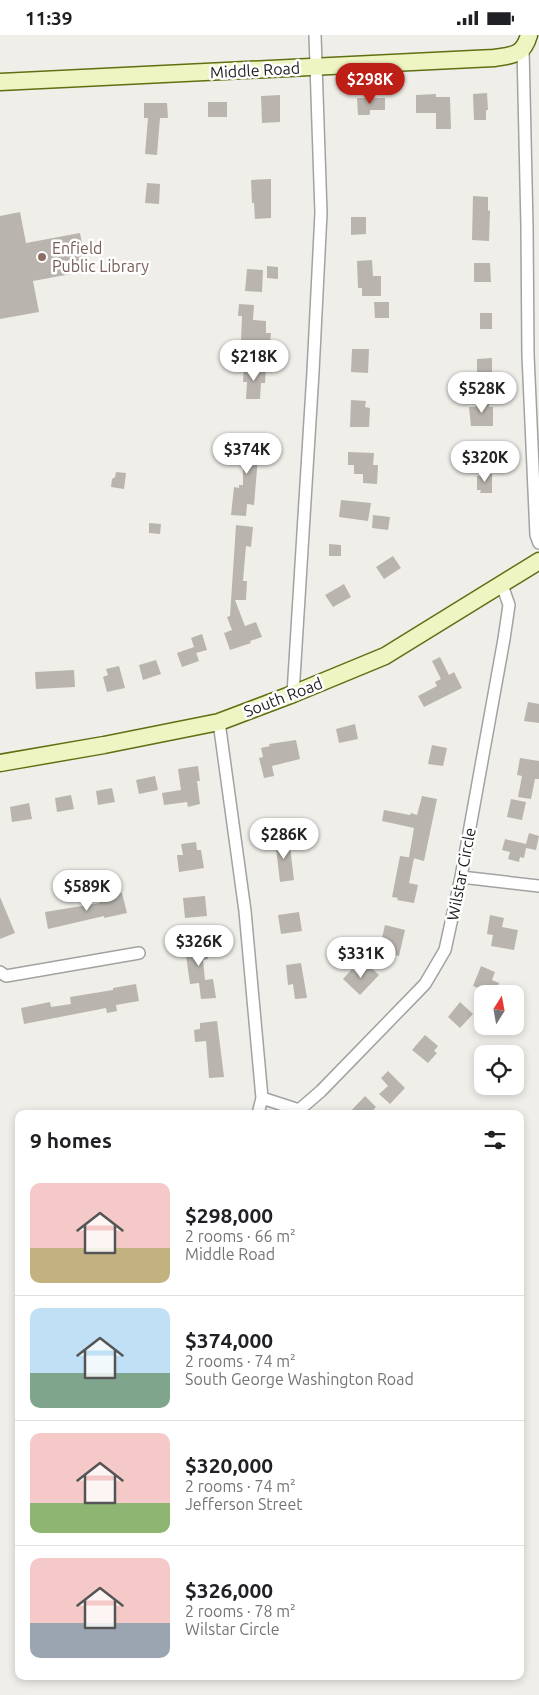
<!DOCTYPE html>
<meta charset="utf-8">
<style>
:root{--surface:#fff;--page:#f6f6f6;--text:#202124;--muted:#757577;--line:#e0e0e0;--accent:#bd1e15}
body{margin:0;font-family:Ubuntu,sans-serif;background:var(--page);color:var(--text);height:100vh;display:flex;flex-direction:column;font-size:19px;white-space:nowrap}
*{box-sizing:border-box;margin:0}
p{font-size:16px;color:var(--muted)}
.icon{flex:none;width:28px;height:28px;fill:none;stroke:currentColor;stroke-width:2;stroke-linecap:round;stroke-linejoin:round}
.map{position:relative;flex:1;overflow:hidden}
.details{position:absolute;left:15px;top:1075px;width:509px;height:570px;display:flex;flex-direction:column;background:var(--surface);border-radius:10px;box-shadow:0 2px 8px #0003}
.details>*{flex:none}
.needle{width:32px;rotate:11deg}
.fabs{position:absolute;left:474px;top:950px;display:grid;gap:10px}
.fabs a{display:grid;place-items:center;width:50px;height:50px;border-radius:10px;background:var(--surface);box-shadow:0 2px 8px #0003;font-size:25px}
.price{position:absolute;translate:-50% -42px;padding:0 11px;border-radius:18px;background:#fff;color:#222;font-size:16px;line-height:32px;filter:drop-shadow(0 1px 2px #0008)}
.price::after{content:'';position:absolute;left:50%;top:30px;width:15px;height:11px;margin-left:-8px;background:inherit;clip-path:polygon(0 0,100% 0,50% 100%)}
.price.current{background:var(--accent);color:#fff}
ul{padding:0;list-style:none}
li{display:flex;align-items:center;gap:15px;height:125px;padding:0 15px}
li+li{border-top:1px solid var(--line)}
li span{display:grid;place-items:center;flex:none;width:140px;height:100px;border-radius:10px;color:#555}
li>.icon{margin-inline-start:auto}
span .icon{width:60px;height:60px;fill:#fffc;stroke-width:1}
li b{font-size:21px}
h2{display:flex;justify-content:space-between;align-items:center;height:60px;padding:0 15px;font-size:21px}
.status{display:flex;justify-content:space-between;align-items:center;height:35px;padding:0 25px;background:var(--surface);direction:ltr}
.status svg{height:14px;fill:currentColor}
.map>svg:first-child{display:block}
.building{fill:#b9b4ae}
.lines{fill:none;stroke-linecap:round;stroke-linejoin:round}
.street-casing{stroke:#a2a2a2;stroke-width:14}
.secondary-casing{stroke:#606f11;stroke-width:19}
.street{stroke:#fff;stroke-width:11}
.secondary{stroke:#eff4c3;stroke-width:16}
.education-dot{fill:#8d6e63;stroke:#fff;stroke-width:2}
.labels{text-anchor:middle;stroke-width:5;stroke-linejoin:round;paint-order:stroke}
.street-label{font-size:16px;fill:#212121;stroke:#fff}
.education-label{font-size:16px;fill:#785e54;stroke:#fff;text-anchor:start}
</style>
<div class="status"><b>11:39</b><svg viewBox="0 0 49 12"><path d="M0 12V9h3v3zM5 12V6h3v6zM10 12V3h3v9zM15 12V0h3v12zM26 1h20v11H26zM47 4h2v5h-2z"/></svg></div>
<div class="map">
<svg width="539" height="1660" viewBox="0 0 539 1660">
<rect width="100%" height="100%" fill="#f0eee9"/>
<path class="building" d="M487,58L488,75H486V85H474L473,59Z
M436,59V62H450L451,94H436V78H416V60Z
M280,60V87L262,88L261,61Z
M357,63H385V75H370V79L369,80H358Z
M208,67H227V82H208Z
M144,68H167L168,83H160L157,120L145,119L148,83H144Z
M271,144V183L255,184L254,168H252L251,145Z
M147,148L160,149L159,169L145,168Z
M473,161L488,162V176L490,175L489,206L472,205Z
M20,177L26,208L80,198L87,236L33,246L39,277L0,284V181Z
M351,182H366V199L351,200Z
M372,225L373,241H381V261H362V253H358L357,226Z
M474,228H490L491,247H474Z
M267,231L278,232V244L267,243Z
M247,234L263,235L262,257L245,256Z
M374,267H389V283H375Z
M239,269L254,270L253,285L266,286V298H271L270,309L241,307L242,281H238Z
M480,278H492V294H480Z
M352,314H369L368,338L351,337Z
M492,323V341H477V324Z
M244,333L266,334L265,348H261L260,364H246L247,347H243Z
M476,364L489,365V372H493V391H471L469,372H476Z
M351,365L366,366L365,372L370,373L369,392H350Z
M243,399H261L260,421L258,422L254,470L247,469L246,481L231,480L234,452L239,453V450H243Z
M348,417L374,418L373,430H378L377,449L363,448V439H354V430H348Z
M116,437L126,438L124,454L111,452L112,444L115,442Z
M481,439H492V458H480L481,455H477V441H481Z
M341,465L371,468L368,486L339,482Z
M373,480L390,482L388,495L372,493Z
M149,488L161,489L160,499L149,498Z
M236,490L253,492L251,512L246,511L245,522L243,546H247L246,565H235L245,591L256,587L262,602L250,606L251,608L230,615L224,598L232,595L227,582L230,581Z
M329,509L341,510V521H329Z
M393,521L401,533L384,544L376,532Z
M344,549L351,562L333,572L325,560Z
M202,599L207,615L196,618L191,603Z
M194,612L199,626L182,632L177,618Z
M440,622L449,640L454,637L462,653L424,672L418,661L437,651L435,647L441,644L432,626Z
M156,625L161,639L143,645L139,630Z
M119,631L125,653L107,657L103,642L108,640L106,634Z
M74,635L75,652L36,654L35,637Z
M528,667L539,669V688L524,686Z
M355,689L358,704L339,708L336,694Z
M296,705L300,724L272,731L274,741L264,743L259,723L263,722L261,713L270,711L269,709Z
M432,710L447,713L443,731L428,729Z
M520,723L539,726V744H535L531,764L518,762L522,741L517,740Z
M198,731L200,746H197L200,769L188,772L187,767L164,770L162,758L181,755L178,734Z
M155,741L158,755L139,759L136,745Z
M112,753L115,767L98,770L96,756Z
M71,760L74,774L57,777L55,763Z
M422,761L437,764L424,826L409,822L414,793L382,786L384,775L410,780L411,778L417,780Z
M511,764L526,767L522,785L507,782Z
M29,768L32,784L12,787L10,772Z
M529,798L539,801L536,815L526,813L524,823L520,822L519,827L508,824L510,817L502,815L505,804L526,809Z
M289,803L294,845L280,847L275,805Z
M196,807L197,815H201L204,833L179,837L177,820H183L181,809Z
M400,821L414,823L409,848L418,850L414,868L397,865L398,863L392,862Z
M122,858L127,878L104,883V881L48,894L45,877L100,868L99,863Z
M205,861L207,881L185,883L183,863Z
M0,862L15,898L0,904Z
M299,877L302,896L281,899L278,880Z
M490,880L504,883L502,892L518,895L514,915L491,911L493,900L487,899Z
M385,890L405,895L399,921L379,916Z
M206,904L208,924L203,925L205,945L213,944L216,963L201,964L199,948L190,949L184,906Z
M301,928L307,963L295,964L293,949L288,950L286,930Z
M369,931L379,940L360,960L343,944L352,934L358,939L361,935L363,936Z
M481,931L495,937L492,945L499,948L496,957L489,954L488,957L473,951Z
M136,949L139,966L116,970L117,976L107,978L106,973L24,989L21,973L50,967L51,972L71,969L70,962L113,955V953Z
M460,967L473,979L460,993L448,982Z
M217,986L224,1042L209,1043L206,1006L195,1007L194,995L200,994V988Z
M425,1000L438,1011L434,1016L437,1018L428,1028L412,1015Z
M388,1036L405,1053L390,1069L379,1059L388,1051L381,1043Z
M365,1061L376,1072L369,1079H348Z"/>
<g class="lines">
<g class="street-casing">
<path id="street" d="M523,13L527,192L528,320L536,500L539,508
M293,659L313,337L321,178L315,0
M219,687L245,876L262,1063L258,1079
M461,842L539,851
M0,937L6,941L139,918
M262,1063L299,1075
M298,1079L299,1075L321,1056L425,949L445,915L461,842L504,604L509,570L502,550"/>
</g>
<g class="secondary-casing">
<path id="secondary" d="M0,47L494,23C513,20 523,21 529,0
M0,728L104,710L219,687L293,659L385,621L539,526"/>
</g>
<use href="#street" class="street"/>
<use href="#secondary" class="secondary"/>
</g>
<circle class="education-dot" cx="42" cy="222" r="5"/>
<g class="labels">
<g class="street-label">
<text transform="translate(255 35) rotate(-3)" y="6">Middle Road</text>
<text transform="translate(283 662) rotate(-21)" y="6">South Road</text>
<text transform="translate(461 839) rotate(-79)" y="6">Wilstar Circle</text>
</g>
<g class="education-label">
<text x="52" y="219">Enfield<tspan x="52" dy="18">Public Library</tspan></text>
</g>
</g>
</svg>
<div class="fabs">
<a><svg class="needle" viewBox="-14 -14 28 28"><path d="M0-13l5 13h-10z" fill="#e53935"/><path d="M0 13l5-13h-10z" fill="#757577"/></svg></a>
<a><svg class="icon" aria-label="locate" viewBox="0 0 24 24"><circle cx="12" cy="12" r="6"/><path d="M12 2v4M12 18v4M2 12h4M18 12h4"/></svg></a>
</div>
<b class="price current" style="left:370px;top:70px">$298K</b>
<b class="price" style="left:254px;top:347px">$218K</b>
<b class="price" style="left:482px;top:379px">$528K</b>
<b class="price" style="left:247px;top:440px">$374K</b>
<b class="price" style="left:485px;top:448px">$320K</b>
<b class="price" style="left:284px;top:825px">$286K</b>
<b class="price" style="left:87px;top:877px">$589K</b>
<b class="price" style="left:199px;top:932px">$326K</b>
<b class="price" style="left:361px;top:944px">$331K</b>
<section class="details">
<h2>9 homes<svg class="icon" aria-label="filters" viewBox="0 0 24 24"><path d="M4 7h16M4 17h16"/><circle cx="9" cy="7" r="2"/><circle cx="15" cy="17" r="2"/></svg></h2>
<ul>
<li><span style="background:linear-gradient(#f6c9c9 65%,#c2b280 0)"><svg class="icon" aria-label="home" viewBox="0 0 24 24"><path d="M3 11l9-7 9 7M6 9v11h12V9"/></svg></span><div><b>$298,000</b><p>2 rooms · 66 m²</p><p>Middle Road</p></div></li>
<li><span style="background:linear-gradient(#bfe0f5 65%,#7fa58c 0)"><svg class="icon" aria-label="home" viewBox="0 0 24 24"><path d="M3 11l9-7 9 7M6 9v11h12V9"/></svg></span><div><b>$374,000</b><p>2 rooms · 74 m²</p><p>South George Washington Road</p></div></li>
<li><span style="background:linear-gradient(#f6c9c9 70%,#8fb573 0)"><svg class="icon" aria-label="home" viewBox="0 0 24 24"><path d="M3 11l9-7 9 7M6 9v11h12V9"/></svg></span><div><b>$320,000</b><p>2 rooms · 74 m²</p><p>Jefferson Street</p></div></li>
<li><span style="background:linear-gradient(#f6c9c9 65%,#9aa5b1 0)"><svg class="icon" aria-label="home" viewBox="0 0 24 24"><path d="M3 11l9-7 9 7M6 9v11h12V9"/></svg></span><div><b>$326,000</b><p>2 rooms · 78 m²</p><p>Wilstar Circle</p></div></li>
</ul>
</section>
</div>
